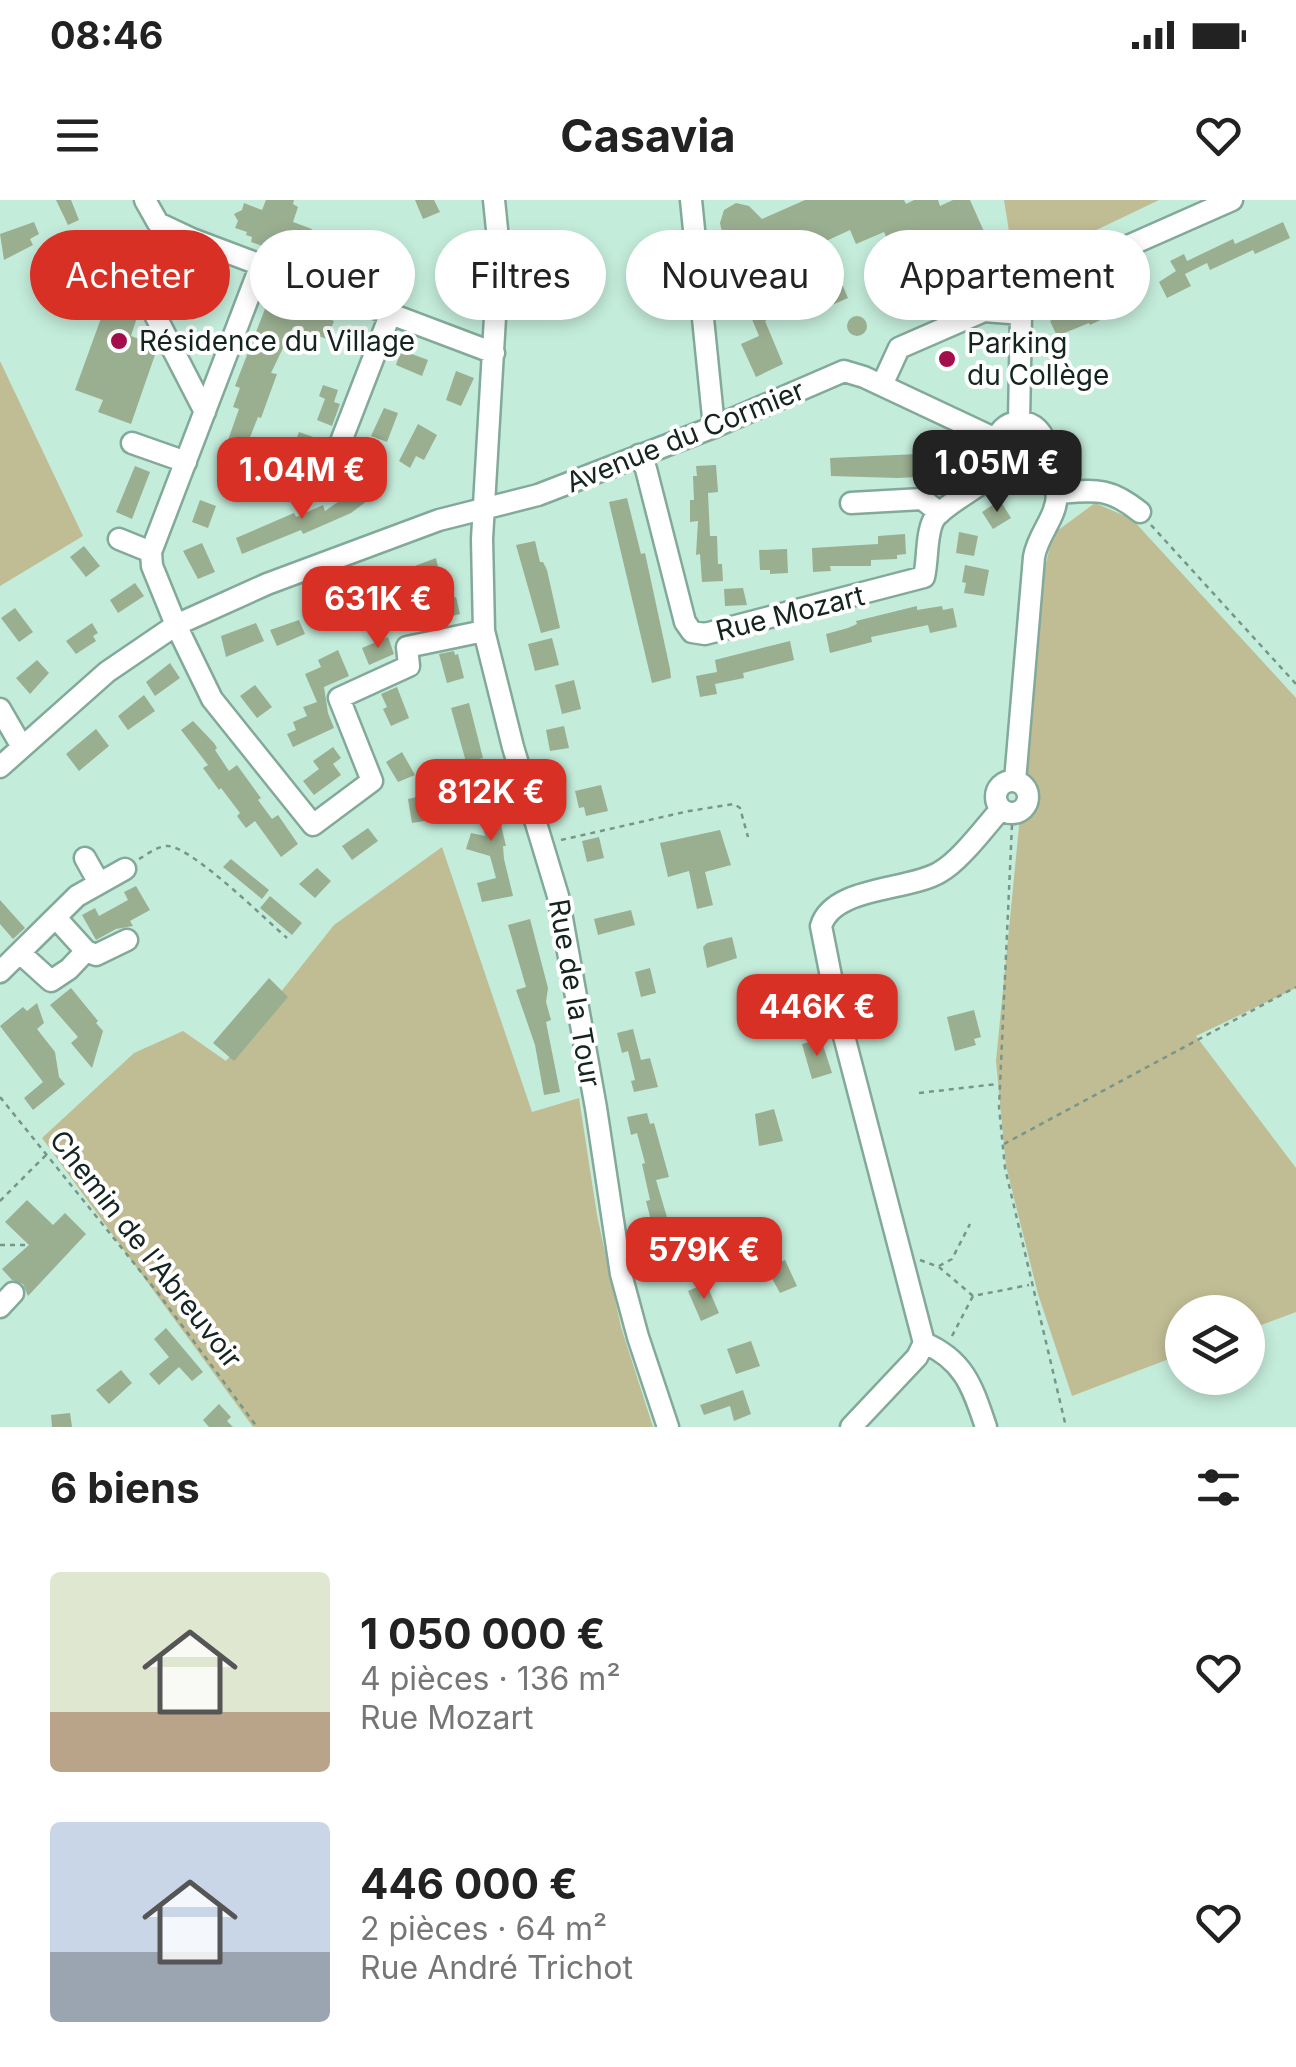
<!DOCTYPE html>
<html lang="fr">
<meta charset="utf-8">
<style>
:root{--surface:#fff;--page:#f6f6f6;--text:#222;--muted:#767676;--accent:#d93025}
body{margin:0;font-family:Inter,sans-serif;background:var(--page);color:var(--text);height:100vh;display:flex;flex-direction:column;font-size:38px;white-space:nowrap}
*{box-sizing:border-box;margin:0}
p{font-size:32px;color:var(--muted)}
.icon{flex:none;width:55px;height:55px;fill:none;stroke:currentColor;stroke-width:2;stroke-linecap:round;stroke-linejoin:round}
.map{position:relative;height:1227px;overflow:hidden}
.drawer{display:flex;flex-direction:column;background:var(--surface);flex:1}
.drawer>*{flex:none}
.top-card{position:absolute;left:30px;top:30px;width:1238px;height:90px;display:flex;gap:20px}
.buttons{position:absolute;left:1165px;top:1095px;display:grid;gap:20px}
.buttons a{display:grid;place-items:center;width:100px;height:100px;border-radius:50%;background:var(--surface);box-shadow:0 5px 15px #0003;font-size:50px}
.price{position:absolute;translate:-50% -85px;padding:0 22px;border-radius:20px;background:var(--accent);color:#fff;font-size:32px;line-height:65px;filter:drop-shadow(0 2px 5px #0008)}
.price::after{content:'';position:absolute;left:50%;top:60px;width:30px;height:22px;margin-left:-15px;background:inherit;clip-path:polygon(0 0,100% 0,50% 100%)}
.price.on{background:#222;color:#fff}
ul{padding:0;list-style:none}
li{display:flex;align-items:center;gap:30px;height:250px;padding:0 50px}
li span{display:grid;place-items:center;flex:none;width:280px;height:200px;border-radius:10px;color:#555}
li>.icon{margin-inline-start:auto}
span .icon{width:120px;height:120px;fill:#fffc;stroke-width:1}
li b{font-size:42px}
h2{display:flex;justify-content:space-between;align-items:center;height:120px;padding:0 50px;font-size:42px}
.tag{padding:0 35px;border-radius:45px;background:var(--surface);box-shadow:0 5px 15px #0003;font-size:35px;line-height:90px}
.tag.on{background:var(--accent);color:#fff}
.status{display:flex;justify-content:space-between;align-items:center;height:70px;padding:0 50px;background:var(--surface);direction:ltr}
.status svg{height:28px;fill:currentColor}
header{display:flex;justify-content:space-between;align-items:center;height:130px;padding:0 50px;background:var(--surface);font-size:45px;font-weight:700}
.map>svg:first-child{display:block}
.green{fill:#c0bc94}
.building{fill:#9aae90}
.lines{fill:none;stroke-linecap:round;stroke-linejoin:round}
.minor-casing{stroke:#83a99a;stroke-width:25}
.path{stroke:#779589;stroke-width:2.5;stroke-dasharray:5 5;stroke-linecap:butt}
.minor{stroke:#fff;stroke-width:20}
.poi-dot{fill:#a40e4a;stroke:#fff;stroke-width:4}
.labels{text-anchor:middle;stroke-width:8;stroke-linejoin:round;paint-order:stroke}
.poi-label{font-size:28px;fill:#14241e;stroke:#fff;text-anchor:start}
.street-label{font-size:28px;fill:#14241e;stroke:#fff}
</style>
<div class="status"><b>08:46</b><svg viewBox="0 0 49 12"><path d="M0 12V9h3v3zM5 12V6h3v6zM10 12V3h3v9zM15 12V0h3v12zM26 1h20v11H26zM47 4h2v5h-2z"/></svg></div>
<header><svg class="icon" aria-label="menu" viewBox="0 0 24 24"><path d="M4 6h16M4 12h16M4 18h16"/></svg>Casavia<svg class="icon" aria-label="heart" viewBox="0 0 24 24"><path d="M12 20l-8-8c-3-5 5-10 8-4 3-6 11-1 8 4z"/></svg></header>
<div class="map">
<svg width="1296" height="1227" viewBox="0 0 1296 1227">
<rect width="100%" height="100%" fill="#c4ecdb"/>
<path class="green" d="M1004,0H1159L1015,69Z
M153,40L172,47L160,76L142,69Z
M0,161L83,336L0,386Z
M1095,303L1132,319L1296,498V788L1196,836L1296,968V1112L1248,1130V1112H1182V1154L1072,1196L1038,1094L1006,966L996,861L1044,372L1053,334Z
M442,647L532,912L579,898L597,1015L621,1127L653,1227H253L42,938L134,853L183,831L226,861L334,725Z"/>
<path class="building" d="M56,0H71L79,20L68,25Z
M266,0H294L293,4L298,7L293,22L312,29L303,53L290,48L289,51L283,49L282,53L251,42L252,37L246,35L247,32L235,28L238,21L234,14L242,10L244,3L262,10Z
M415,0H434L440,12L423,19Z
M805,0H904L906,4L914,0H938L940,6L953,0H970L986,36L958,48L951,35L924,46L918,33L890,45L884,32L856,44L850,30L824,42L848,98L807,116L785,67L768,74L753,40L730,39L722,32L720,23L724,10L736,3L749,6L762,19Z
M34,22L39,34L30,39L33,45L4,60L0,34Z
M1283,22L1290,38L1255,54L1253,50L1210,70L1207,63L1185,74L1191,86L1167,98L1159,82L1176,71L1170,61L1184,54L1187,61L1233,39L1235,44Z
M121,63L151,74L131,136L155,145L157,149L131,224L98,212L103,200L75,190Z
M748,82L760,110L772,105L776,116L765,121L783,164L756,177L741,144L759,136L738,86Z
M1130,86L1138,102L1090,125L1089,123L1057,136L1050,121L1065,113L1064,111L1079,103L1082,109Z
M272,91L315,107L312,113L334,121L327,139L293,127L271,173L277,174L261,218L258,217L241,260L245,262L235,283L221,278L232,241L228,240L239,209L233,207L240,188L235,186Z
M847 126a10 10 0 1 1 20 0a10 10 0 1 1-20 0Z
M401,150L428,160L422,176L396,165Z
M456,171L474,178L461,206L446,200Z
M323,185L338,190L334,202L340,204L332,226L317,220L325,199L319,196Z
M384,208L398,213L387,242L371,236Z
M418,224L437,235L424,260L416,256L410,268L399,261Z
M299,232L316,238L305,268L288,261Z
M961,252L962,272L953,275L898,278L831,276L830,258Z
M716,265L718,292L708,293L710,336H717L718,364H722L723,381L702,382L700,354L696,355L698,321L690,322V300H694L693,276H697L696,266Z
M135,266L150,272L132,319L116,312Z
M362,285L367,292L366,296L371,298L351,313L303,334L301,330L242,354L236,338L294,313L296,317L323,305L325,311Z
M627,298L641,354L645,353L670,469L671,478L652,483L609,302Z
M200,300L216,306L208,328L192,322Z
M1000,300L1011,318L993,329L982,312Z
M959,332L978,336L974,356L956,353Z
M905,334L906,354L897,355V359L871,360V366H830L831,371L813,372L812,348L878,344V336Z
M535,341L540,362H543L547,370L560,428L541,433L516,345Z
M202,343L215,372L198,379L183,351Z
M84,346L100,366L86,377L70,357Z
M787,349L788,373L770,374V370H760L759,350Z
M436,358L445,399L456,397L460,414L432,421L423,383L411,386L407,369Z
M965,365L989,370L984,396L964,393L966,383L962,382Z
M370,370L377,386L347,399L349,403L314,416L307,399L326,390L350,383L348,379Z
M135,383L144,396L118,413L110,400Z
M743,388L747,405L725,406L724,389Z
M917,406V410L942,406L943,410L953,408L957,427L930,433L928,425L871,437L872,442L830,453L826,434L848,428L857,424L856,421Z
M15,408L33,432L19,442L1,418Z
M299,420L305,434L277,446L270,430Z
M92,423L98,433L93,436L96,441L76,454L66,441Z
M256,423L264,441L226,457L221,436Z
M388,437L394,454L369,465L362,448Z
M552,438L559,465L535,471L528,444Z
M790,441L794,460L743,473L744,478L715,484L717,494L700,497L696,476L717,472L715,460Z
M338,450L349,476L324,487L328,513L334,528L293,547L287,534L296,530L293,522L307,516L303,507L317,502L305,474L321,467L318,460Z
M454,451L455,455L458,454L464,478L447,483L439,454Z
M37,460L49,473L30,494L16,478Z
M170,463L180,478L155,496L146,482Z
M574,480L581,509L562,514L555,485Z
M255,485L272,507L257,518L240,496Z
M397,487L409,518L391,526L383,509L387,507L381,494Z
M144,495L155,511L128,530L118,516Z
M469,503L483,558L466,562L451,508Z
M193,521L214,543L217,548L215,550L229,571L237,565L261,598L258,600L272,619L278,615L298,644L281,657L255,621L246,628L237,616L240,613L221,588L219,590L203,568L208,565L181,530Z
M564,526L569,548L550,551L546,530Z
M96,529L109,546L79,571L66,554Z
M333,547L341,558L333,564L341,575L314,595L303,581L319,569L313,561Z
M402,552L415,575L398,582L386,562Z
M490,579L506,646H503L504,659L513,696L482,702L477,683L496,678L490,656L466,649L471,633L485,636L472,583Z
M601,585L608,611L586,616L584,607L579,608L575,591Z
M426,595L430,620L412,623L408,599Z
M368,628L378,641L352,660L342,646Z
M720,630L731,665L705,672L713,705L697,709L689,671L668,677L660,643Z
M599,637L604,658L587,662L582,641Z
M231,659L269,690L262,699L223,667Z
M317,668L331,681L315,698L299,684Z
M136,686L150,710L130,721L133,726L116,729L96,740L82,715L95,708L99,716L128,700L124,692Z
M270,696L302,723L292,735L260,708Z
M0,700L25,728L13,739L0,724Z
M631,710L635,725L598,735L594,719Z
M530,719L548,788L546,802L551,820L546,822L560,892L544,895L535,845L516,790L526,787L508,725Z
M732,737L737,758L707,768L703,747L707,743Z
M650,768L656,793L641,797L635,772Z
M269,778L288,797L234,861L213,843Z
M71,788L98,821L96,823L103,831L92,868L71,843L78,837L50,805Z
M791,789L796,809L761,818L756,799Z
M37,803L44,823L37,829L55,852L59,877L65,884L33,910L24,898L43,882L0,826L23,807L27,811Z
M974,810L981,837L974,839L976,845L955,851L947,817Z
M633,829L641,860L650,858L658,887L634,892L631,881L635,880L628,851L622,853L617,833Z
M821,839L832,873L812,879L802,844Z
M774,909L783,941L759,946L755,914Z
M647,913L650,924L654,923L669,977L656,980L669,1024L653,1028L646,1001L650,1000L642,964L645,963L637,933L631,935L627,917Z
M27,1000L53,1025L65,1013L86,1034L28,1096L23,1084L12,1080L2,1069L29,1045L5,1022Z
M705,1027L714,1051L697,1057L687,1033Z
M774,1060L776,1064L785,1060L797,1086L780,1093L764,1064Z
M706,1083L719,1113L701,1121L688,1091Z
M166,1128L203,1172L192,1181L179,1167L159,1185L149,1174L169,1157L154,1139Z
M751,1141L760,1166L736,1174L727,1149Z
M121,1170L132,1183L109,1204L96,1190Z
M743,1190L751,1214L734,1221L730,1206L704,1215L700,1205Z
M219,1204L231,1217L227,1221L233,1227H209L203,1220Z
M70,1213L72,1227H52L51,1215Z"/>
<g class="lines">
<g class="minor-casing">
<path id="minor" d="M145,0L158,23L192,39L494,153
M494,0L499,49L482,339L484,431L513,547L558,696L596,908L621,1074L638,1137L668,1227
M691,0L714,227
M180,34L152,109L205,212
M260,67L151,352L152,366L176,425L212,499L313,625L372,581L339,498L409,466L407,447L484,431
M882,185L899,148L984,111L1021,114
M1019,222L1021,114L1028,95L1042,84L1232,0
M995 247a25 25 0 1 1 50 0a25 25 0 1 1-50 0Z
M132,243L186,262
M340,244L390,115
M639,255L646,269L685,422L692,432L705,434L924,377C928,360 926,336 933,321C942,304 987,285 1003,265
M1038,264L1057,293C1096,290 1109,287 1140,312
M851,303L922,299L940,313
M119,339L151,352
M0,509L22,547
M0,567L107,472L176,425L267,384L439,320L538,295L714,227L844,171L864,177L996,239
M996 597a16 16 0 1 1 32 0a16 16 0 1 1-32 0Z
M1015,581L1034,357C1038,333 1057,318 1057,293
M85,658L99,683
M56,718L86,751L96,755L127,740
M20,753L51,781L69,769L86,751
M0,772L77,696L125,669
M0,1107L13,1093
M924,1143C965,1160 973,1189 986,1227
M851,1227L917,1157L924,1143L839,817L821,726C833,686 909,691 940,672C960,661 985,627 1001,609"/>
</g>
<path class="path" d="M1151,325L1296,484
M1012,625L999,907L1005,968L1066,1227
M561,640L689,611L734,604L740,608L748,637
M139,659C148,654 157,646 168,646C192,647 265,719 287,738
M919,893L997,884
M0,897L158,1093L257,1227
M1004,944L1296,787
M0,1001L46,955
M0,1045H26
M920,1060L939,1067L973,1096L1029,1085
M939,1066L952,1059L970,1024
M952,1136L973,1096"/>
<use href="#minor" class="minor"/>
</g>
<g class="poi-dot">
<circle cx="119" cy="141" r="10"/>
<circle cx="947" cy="159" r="10"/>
</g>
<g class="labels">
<g class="poi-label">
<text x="139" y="151">Résidence du Village</text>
<text x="967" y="153">Parking<tspan x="967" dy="32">du Collège</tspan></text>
</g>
<g class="street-label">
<text transform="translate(685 236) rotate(-22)" y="10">Avenue du Cormier</text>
<text transform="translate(790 413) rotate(-14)" y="10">Rue Mozart</text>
<text transform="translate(575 793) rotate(80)" y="10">Rue de la Tour</text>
<text transform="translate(146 1049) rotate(52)" y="10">Chemin de l'Abreuvoir</text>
</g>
</g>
</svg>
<div class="buttons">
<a><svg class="icon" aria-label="layers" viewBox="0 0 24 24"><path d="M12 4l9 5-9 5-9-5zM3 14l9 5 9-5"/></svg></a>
</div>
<b class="price on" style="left:997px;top:315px">1.05M €</b>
<b class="price" style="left:302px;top:322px">1.04M €</b>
<b class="price" style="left:378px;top:451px">631K €</b>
<b class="price" style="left:491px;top:644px">812K €</b>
<b class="price" style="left:817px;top:859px">446K €</b>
<b class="price" style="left:704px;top:1102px">579K €</b>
<div class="top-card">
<a class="tag on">Acheter</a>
<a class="tag">Louer</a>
<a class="tag">Filtres</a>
<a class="tag">Nouveau</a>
<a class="tag">Appartement</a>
</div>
</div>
<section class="drawer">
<h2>6 biens<svg class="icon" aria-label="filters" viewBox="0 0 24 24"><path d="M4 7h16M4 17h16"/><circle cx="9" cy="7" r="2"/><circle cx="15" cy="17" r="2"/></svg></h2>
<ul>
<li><span style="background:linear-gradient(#dfe7d0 70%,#b9a48a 0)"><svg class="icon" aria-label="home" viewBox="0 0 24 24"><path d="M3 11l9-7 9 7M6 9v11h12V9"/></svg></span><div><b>1 050 000 €</b><p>4 pièces · 136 m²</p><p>Rue Mozart</p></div><svg class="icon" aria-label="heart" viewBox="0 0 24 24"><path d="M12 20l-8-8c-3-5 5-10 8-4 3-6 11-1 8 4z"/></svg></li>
<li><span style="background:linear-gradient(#c9d6e8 65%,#9aa5b1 0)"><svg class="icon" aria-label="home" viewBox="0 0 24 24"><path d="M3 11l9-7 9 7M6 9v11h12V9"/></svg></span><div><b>446 000 €</b><p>2 pièces · 64 m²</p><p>Rue André Trichot</p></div><svg class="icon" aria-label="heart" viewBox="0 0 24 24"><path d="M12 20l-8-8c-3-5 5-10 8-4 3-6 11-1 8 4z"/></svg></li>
</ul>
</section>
